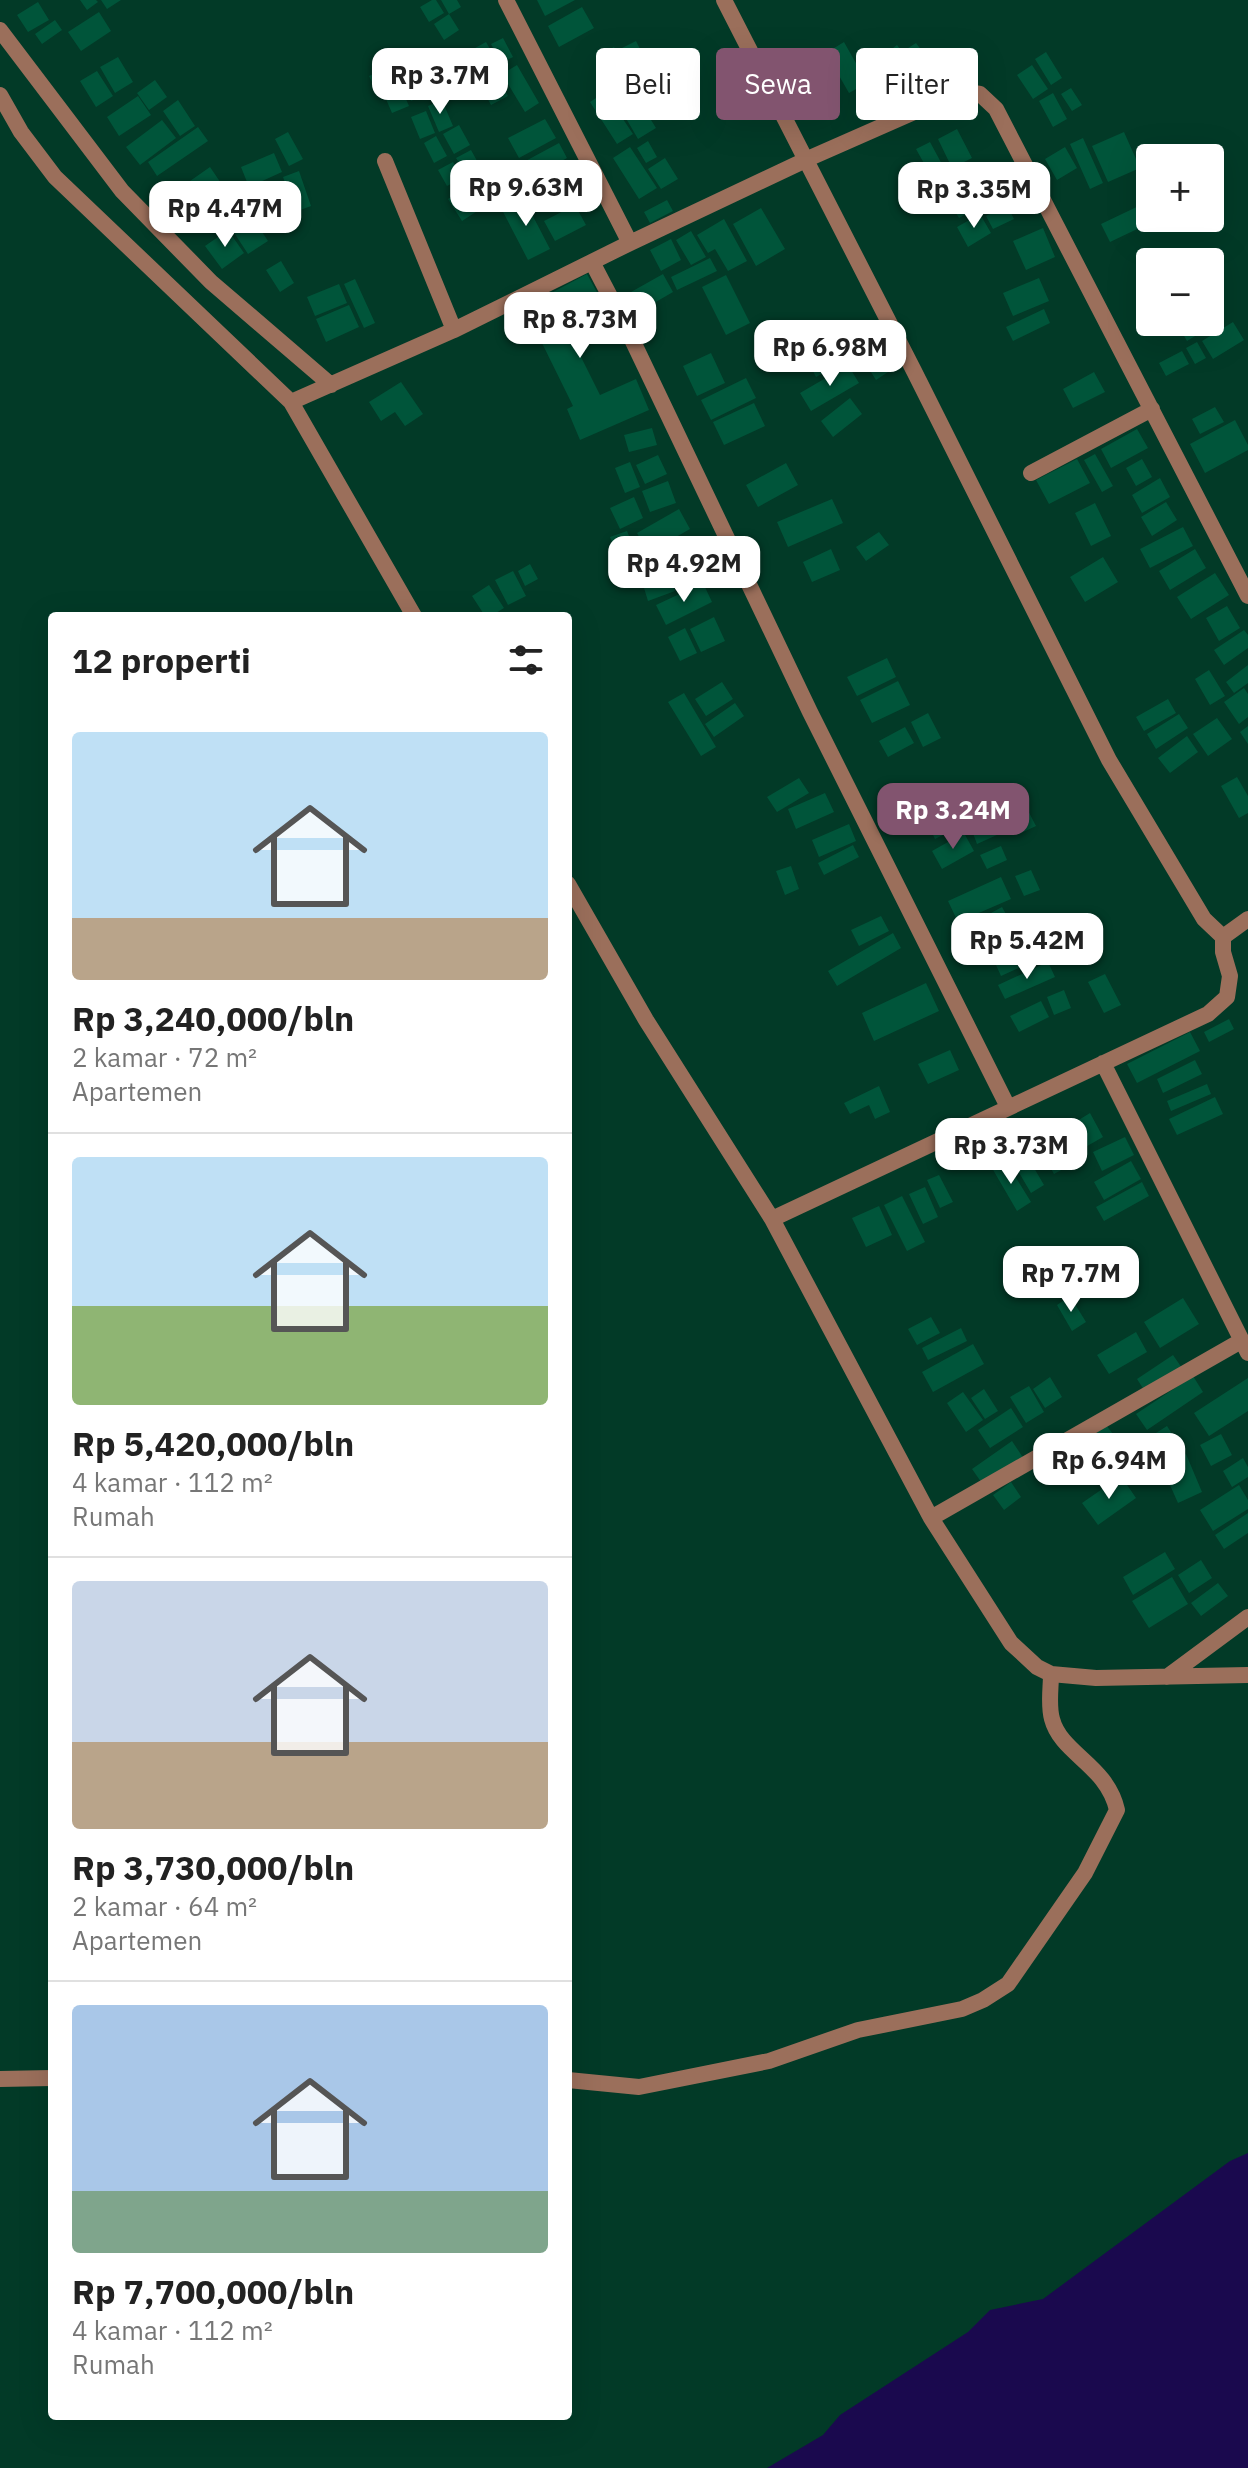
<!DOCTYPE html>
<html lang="id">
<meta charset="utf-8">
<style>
:root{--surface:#fff;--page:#f6f6f6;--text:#222;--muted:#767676;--line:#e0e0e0;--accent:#82546f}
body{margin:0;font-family:"IBM Plex Sans",sans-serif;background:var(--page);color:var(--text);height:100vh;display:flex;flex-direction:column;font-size:30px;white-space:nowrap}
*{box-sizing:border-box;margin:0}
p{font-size:26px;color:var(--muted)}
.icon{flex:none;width:44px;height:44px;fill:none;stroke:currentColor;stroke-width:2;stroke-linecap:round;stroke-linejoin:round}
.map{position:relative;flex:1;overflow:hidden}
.side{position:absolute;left:48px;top:612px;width:524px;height:1808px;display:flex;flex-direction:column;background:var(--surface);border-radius:8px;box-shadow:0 8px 32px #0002}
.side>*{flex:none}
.top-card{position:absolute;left:596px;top:48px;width:532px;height:72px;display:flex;gap:16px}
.tools{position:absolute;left:1136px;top:144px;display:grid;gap:16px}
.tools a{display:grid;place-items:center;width:88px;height:88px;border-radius:8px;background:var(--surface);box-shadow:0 8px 32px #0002;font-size:40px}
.price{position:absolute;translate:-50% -68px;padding:0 18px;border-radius:16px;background:#fff;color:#222;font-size:26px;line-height:52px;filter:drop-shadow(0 2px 4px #0008)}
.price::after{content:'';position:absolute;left:50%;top:48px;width:24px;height:18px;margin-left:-12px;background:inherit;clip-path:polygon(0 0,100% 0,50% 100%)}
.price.active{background:var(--accent);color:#fff}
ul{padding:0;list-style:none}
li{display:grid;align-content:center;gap:16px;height:424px;padding:0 24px}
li+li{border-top:2px solid var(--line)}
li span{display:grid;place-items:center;height:248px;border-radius:8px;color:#555}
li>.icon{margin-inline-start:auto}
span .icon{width:144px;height:144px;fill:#fffc;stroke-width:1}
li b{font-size:34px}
h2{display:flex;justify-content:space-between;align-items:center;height:96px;padding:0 24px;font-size:34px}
.chip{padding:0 28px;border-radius:8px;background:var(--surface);box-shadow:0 8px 32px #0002;font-size:28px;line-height:72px}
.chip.active{background:var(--accent);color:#fff}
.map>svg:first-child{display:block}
.water{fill:#1a094e}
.building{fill:#00553a}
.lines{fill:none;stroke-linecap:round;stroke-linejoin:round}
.street{stroke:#9b6f5b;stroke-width:16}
</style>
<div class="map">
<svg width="1248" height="2468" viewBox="0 0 1248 2468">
<rect width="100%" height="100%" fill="#023a27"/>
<path class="water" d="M1248,2153V2468H767L823,2435L840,2415L968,2332L990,2310L1043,2299L1230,2161Z"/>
<path class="building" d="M80,0H96L98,2L87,10Z
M101,0H121L107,9Z
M432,0H436L444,13L429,22L420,7Z
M441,0H457L461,7L449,14Z
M537,0H575L545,16Z
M38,2L49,20L28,32L17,15Z
M582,7L594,28L559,47L548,26Z
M99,12L111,31L81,51L68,32Z
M449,14L459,30L444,40L434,24Z
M55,20L62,30L42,44L35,34Z
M503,38L513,57L501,63L491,44Z
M636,41L646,61L630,68L620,49Z
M486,42L497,61L477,72L466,53Z
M844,42L867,83L849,93L826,53Z
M916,43L931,63L920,71L905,50Z
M897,45L916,70L903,80L884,55Z
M614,47L626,69L609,77L597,56Z
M873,48L882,63L865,73L856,57Z
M1046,52L1062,78L1051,85L1035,59Z
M461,55L474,83L456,91L443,63Z
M118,57L133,82L115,93L100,67Z
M410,57L416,71L376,90L369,76Z
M433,62L447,87L435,94L421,68Z
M517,65L539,103L525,112L502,74Z
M1032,65L1048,89L1033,99L1017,75Z
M883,66L889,77L875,84L869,73Z
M97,71L113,96L96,107L80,81Z
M496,74L508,96L491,105L479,83Z
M419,76L426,94L411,101L403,83Z
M155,80L167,97L149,110L137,93Z
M399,83L409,106L392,113L382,90Z
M630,86L656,128L638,139L613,96Z
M1071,88L1082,105L1072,111L1061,94Z
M605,92L633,134L617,144L590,102Z
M1053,93L1067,119L1053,127L1039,101Z
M138,96L151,115L119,136L107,117Z
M178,100L195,126L180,136L163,111Z
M442,100L453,126L439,132L428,106Z
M426,111L435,133L420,139L411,117Z
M545,119L556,138L519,158L508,138Z
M162,120L176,138L140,165L126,147Z
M459,125L470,145L454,154L443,134Z
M198,127L208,141L157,176L148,162Z
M957,129L972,158L952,168L938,139Z
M288,132L303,159L289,166L275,139Z
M1124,132L1140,168L1108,182L1092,146Z
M436,136L447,156L434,163L424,143Z
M1083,138L1103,183L1090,189L1070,144Z
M648,141L657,157L646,163L637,148Z
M930,142L944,168L931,176L916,149Z
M559,143L567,158L529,179L520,164Z
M630,147L657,188L639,199L613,158Z
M1065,147L1077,168L1057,180L1045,159Z
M471,150L481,168L467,176L456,158Z
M274,153L282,172L249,187L241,167Z
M665,158L678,179L661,189L648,169Z
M453,162L462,178L447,186L438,170Z
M210,167L225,189L204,202L190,181Z
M299,171L311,206L295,212L283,177Z
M485,175L499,197L462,221L448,199Z
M276,182L291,214L269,224L254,192Z
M993,183L1003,204L986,212L976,190Z
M972,188L982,205L959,218L949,202Z
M523,197L550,249L528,260L501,208Z
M667,200L673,211L650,223L644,212Z
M1145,203L1150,218L1154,221L1110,242L1101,224Z
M575,205L586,225L555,241L544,221Z
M1007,205L1014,219L993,229L986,216Z
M761,208L785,249L756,266L733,224Z
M249,212L268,241L248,254L229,225Z
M980,214L991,233L968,247L957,227Z
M724,219L747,261L728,271L715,249L708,253L697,235Z
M1043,228L1055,257L1026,270L1013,241Z
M228,230L244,253L222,269L205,246Z
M691,231L706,257L691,265L676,240Z
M671,239L681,260L661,271L650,250Z
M710,258L717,271L677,290L671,277Z
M281,261L294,283L280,292L266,270Z
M587,274L604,305L565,325L600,395L636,379L649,410L580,440L567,409L573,406L540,339L537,340L521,309Z
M663,274L673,292L642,310L631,292Z
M726,275L750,323L726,335L702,287Z
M1039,278L1049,301L1013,316L1003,293Z
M355,279L375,323L364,328L344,284Z
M339,284L347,303L315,316L307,297Z
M349,305L359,327L326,342L316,319Z
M1044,309L1050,323L1013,341L1006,327Z
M1193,322H1211L1213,325L1187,341L1180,329Z
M1233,322L1244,340L1213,359L1202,341Z
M892,338L906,360L876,380L862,358Z
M836,341L847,360L816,377L806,357Z
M1197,342L1206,358L1195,364L1186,348Z
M1182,351L1189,364L1166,376L1159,363Z
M711,353L725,383L697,396L683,366Z
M848,365L859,383L811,411L800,393Z
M1094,372L1105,392L1073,408L1063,389Z
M746,378L756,398L711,420L701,400Z
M401,382L423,414L405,426L395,412L381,421L369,402Z
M850,398L862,414L833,437L821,421Z
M754,403L765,426L724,445L713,422Z
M1215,407L1224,422L1200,434L1192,419Z
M1235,420L1248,445V450L1205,473L1190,444Z
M652,428L657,445L629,452L624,435Z
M1137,429L1148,448L1111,468L1101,449Z
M1095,454L1113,486L1102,492L1084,460Z
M658,455L667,474L645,484L636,465Z
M1077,459L1090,483L1049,504L1036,480Z
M1142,459L1152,477L1136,486L1126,468Z
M630,462L640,487L625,493L615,468Z
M786,463L798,485L758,507L746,485Z
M1160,478L1170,497L1142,513L1132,495Z
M668,481L676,503L650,512L642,491Z
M634,497L643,518L620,529L610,508Z
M832,499L843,523L788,547L777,522Z
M1166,502L1177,520L1152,536L1141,517Z
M1095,503L1111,536L1091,546L1075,513Z
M679,509L690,529L648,553L637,533Z
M1183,527L1193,546L1150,568L1140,549Z
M627,531L637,556L620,562L610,537Z
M879,532L889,545L866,561L856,547Z
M831,549L840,570L812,582L803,562Z
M1195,549L1206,568L1170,590L1159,571Z
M1103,557L1118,582L1085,602L1070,577Z
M689,560L696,579L673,586L675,591L648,601L644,588L671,578L667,566Z
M530,564L538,579L525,586L518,571Z
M513,571L526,596L508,605L495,580Z
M1215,573L1229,595L1191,619L1177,597Z
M703,583L712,602L666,625L656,605Z
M489,585L504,608L491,616H485L472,596Z
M1227,606L1240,628L1219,641L1206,618Z
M714,617L725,641L701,652L690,629Z
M685,628L697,653L680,661L668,637Z
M1244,630L1248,635V648L1224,665L1214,650Z
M887,658L896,677L857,696L847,677Z
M1248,665V683L1234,693L1226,682Z
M1209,670L1225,696L1210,705L1195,679Z
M898,681L910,705L872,723L860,700Z
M722,682L733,699L706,716L695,699Z
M1244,688L1248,694V717L1239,724L1224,702Z
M684,693L716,747L701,756L668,702Z
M1168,699L1176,713L1144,731L1136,717Z
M735,703L744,716L714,737L705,724Z
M928,713L941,738L923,747L911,722Z
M1179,714L1188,728L1156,749L1147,734Z
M1217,718L1232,739L1208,756L1193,734Z
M1248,726V744L1240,732Z
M905,727L914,743L888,757L879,741Z
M1187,736L1198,752L1170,773L1158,758Z
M1237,777L1248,796V813L1239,818L1221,786Z
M799,778L809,793L777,812L767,797Z
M974,791L986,812L969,821L957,800Z
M825,793L834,812L796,829L788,809Z
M1023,801L1036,826L1019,834L1007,809Z
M955,808L964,824L935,839L927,822Z
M1001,815L1008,830L977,844L971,828Z
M849,824L856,841L819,857L812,840Z
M964,833L974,851L942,869L932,851Z
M853,845L859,857L824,875L818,863Z
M1001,846L1007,860L987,869L980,855Z
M791,866L799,889L785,895L776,871Z
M1031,870L1040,890L1024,896L1015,876Z
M1001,877L1011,899L958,922L948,901Z
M1002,907L1011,923L967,948L958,931Z
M881,916L889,931L859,946L851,930Z
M893,933L901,948L837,986L828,971Z
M1026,951L1032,962L1001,976L996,965Z
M1048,962L1055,977L1005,999L998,985Z
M1105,974L1121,1005L1104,1013L1088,982Z
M926,983L939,1011L874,1041L862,1013Z
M1064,990L1071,1008L1054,1015L1047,997Z
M1041,1001L1049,1017L1019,1032L1010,1016Z
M1229,1019L1234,1029L1209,1042L1204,1032Z
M1190,1032L1200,1051L1137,1083L1127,1064Z
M950,1050L959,1070L928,1084L918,1064Z
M1195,1060L1202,1074L1163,1093L1157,1079Z
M1207,1084L1211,1094L1171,1111L1167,1101Z
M879,1086L890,1112L875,1119L869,1105L850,1114L844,1103Z
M1215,1097L1223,1114L1177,1135L1169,1119Z
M1090,1113L1103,1137L1082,1149L1069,1126Z
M1052,1122L1074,1163L1054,1174L1032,1134Z
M990,1130L1001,1149L985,1159L974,1140Z
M1125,1137L1134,1155L1102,1171L1093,1152Z
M1027,1156L1044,1185L1031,1193L1014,1164Z
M1005,1160L1031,1202L1017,1211L992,1168Z
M1131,1161L1141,1179L1104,1200L1094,1182Z
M939,1175L953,1202L940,1208L927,1180Z
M1142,1182L1149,1196L1104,1221L1096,1207Z
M925,1187L938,1217L923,1224L909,1194Z
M902,1196L925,1242L907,1251L884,1205Z
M879,1206L892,1235L866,1247L852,1218Z
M1076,1254L1095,1287L1078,1297L1058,1265Z
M1070,1296L1086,1322L1072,1331L1057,1305Z
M1183,1298L1199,1324L1160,1348L1144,1322Z
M931,1317L940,1333L917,1345L908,1329Z
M961,1328L967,1341L928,1360L922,1348Z
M1136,1332L1147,1352L1109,1374L1097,1355Z
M973,1344L984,1364L933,1392L922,1372Z
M1173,1355L1182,1368L1146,1393L1137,1379Z
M1193,1376L1203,1392L1147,1430L1136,1414Z
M1050,1377L1062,1397L1045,1408L1033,1389Z
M1248,1378V1411L1209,1436L1194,1413Z
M1029,1386L1044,1412L1026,1423L1010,1397Z
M984,1389L998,1411L985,1419L971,1398Z
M963,1392L983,1420L966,1432L947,1403Z
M1011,1408L1023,1427L990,1448L978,1430Z
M1106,1425L1123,1447L1100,1464L1084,1442Z
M1167,1426L1180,1446L1160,1458L1148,1438Z
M1221,1434L1232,1455L1211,1466L1200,1445Z
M1012,1441L1024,1459L984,1486L972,1469Z
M1068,1450L1080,1471L1059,1484L1046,1462Z
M1186,1454L1202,1492L1178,1503L1161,1465Z
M1243,1458L1248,1467V1477L1232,1487L1223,1471Z
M1121,1476L1136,1498L1098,1525L1082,1503Z
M1011,1482L1021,1497L1004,1510L993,1495Z
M1239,1485L1248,1500V1509L1213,1531L1200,1510Z
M1248,1513V1533L1224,1549L1215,1535Z
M1165,1552L1175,1569L1133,1595L1123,1577Z
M1201,1560L1212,1578L1189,1593L1178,1575Z
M1172,1577L1188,1604L1149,1628L1132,1601Z
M1218,1583L1228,1596L1201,1616L1191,1603Z"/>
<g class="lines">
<path class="street" d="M506,0L630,243
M724,0L914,371L1109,760L1204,919L1223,937
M0,30L122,191L211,282L331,385
M0,95L21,132L55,177L291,402L414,616
M385,161L454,330
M592,262L627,329L810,712L1008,1107
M291,402L454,330L630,243L812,157L962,91L980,94L996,109L1248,596
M1031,473L1152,409
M568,884L646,1020L772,1219L931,1518L1011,1643L1037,1667L1051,1674L1096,1678L1248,1675
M1103,1063L1248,1353
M772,1219L1208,1014L1227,997L1230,976L1223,952V937L1248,919
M931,1518L1241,1341
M1167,1677L1248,1617
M0,2079L52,2078
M568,2080L639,2087L769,2061L858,2030L962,2009L983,2000L1008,1984L1085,1873L1117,1810C1107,1765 1061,1754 1052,1719C1048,1705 1051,1688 1051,1674"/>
</g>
</svg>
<div class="tools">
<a>+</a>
<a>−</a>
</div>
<b class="price" style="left:440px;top:116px">Rp 3.7M</b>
<b class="price" style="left:526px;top:228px">Rp 9.63M</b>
<b class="price" style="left:974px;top:230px">Rp 3.35M</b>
<b class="price" style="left:225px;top:249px">Rp 4.47M</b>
<b class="price" style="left:580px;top:360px">Rp 8.73M</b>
<b class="price" style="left:830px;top:388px">Rp 6.98M</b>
<b class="price" style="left:684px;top:604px">Rp 4.92M</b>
<b class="price active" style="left:953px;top:851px">Rp 3.24M</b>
<b class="price" style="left:1027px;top:981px">Rp 5.42M</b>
<b class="price" style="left:1011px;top:1186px">Rp 3.73M</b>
<b class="price" style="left:1071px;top:1314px">Rp 7.7M</b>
<b class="price" style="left:1109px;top:1501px">Rp 6.94M</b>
<div class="top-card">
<a class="chip">Beli</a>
<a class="chip active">Sewa</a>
<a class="chip">Filter</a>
</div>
<section class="side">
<h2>12 properti<svg class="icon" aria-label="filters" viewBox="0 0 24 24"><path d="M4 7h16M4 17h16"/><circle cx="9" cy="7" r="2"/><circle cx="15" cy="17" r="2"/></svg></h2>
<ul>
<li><span style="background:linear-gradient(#bfe0f5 75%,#b9a48a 0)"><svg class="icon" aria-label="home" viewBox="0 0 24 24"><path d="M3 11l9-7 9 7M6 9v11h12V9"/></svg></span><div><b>Rp 3,240,000/bln</b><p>2 kamar · 72 m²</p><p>Apartemen</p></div></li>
<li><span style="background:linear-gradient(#bfe0f5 60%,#8fb573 0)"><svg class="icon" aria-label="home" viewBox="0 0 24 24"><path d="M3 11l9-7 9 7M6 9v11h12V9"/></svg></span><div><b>Rp 5,420,000/bln</b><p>4 kamar · 112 m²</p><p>Rumah</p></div></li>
<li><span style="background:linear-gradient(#c9d6e8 65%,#b9a48a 0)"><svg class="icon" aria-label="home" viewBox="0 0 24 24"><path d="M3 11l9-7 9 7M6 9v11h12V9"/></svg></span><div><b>Rp 3,730,000/bln</b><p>2 kamar · 64 m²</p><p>Apartemen</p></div></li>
<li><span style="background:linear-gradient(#a9c7e8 75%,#7fa58c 0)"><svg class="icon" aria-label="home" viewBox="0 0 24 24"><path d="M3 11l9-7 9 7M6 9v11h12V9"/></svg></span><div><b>Rp 7,700,000/bln</b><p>4 kamar · 112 m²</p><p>Rumah</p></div></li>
</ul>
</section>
</div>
